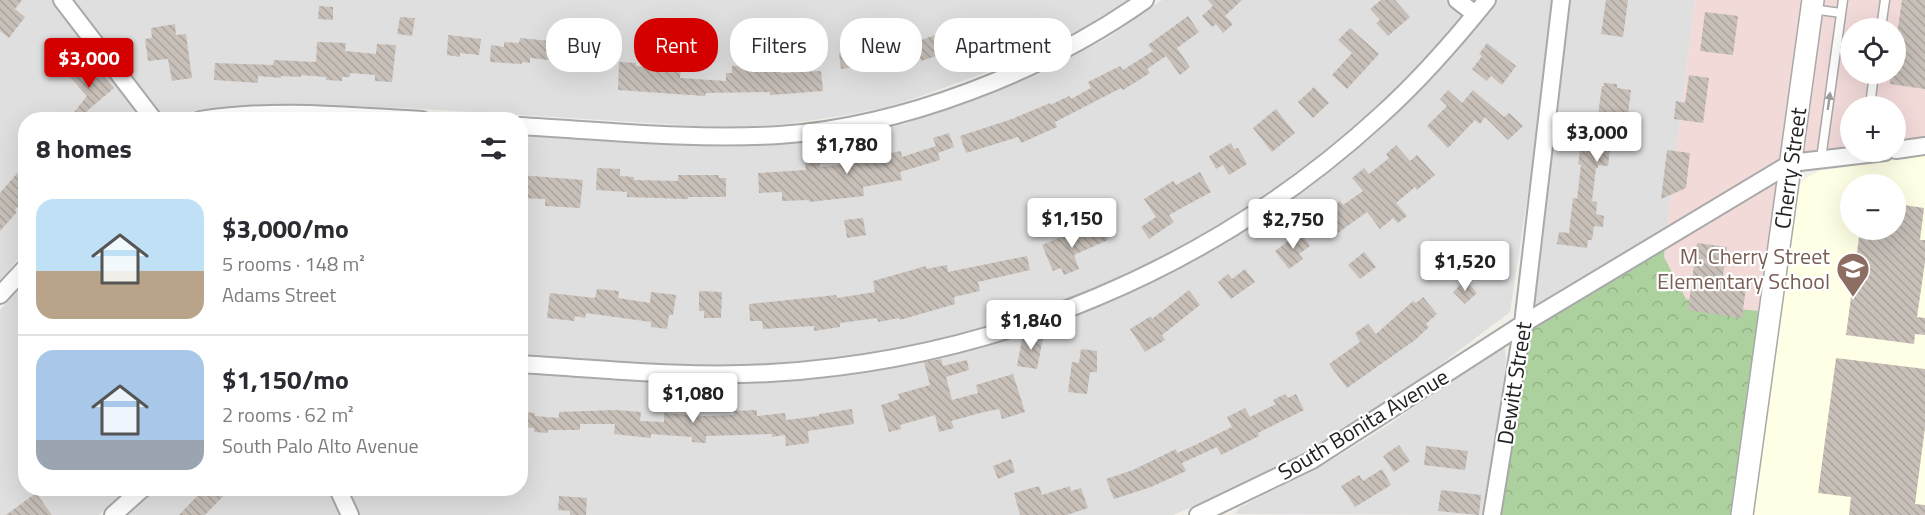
<!DOCTYPE html>
<meta charset="utf-8">
<style>
:root{--surface:#fff;--page:#f2f2f3;--text:#2b2b33;--muted:#7c7c81;--line:#e1e1e2;--accent:#d40000}
body{margin:0;font-family:"Titillium Web",sans-serif;background:var(--page);color:var(--text);height:100vh;display:flex;flex-direction:column;font-size:22px;white-space:nowrap}
*{box-sizing:border-box;margin:0}
p{font-size:20px;color:var(--muted)}
.icon{flex:none;width:33px;height:33px;fill:none;stroke:currentColor;stroke-width:2;stroke-linecap:round;stroke-linejoin:round}
.map{position:relative;flex:1;overflow:hidden}
.sheet{position:absolute;left:18px;top:112px;width:510px;height:384px;display:flex;flex-direction:column;background:var(--surface);border-radius:24px;box-shadow:0 6px 24px #0002}
.sheet>*{flex:none}
.guide{position:absolute;left:546px;top:18px;width:570px;height:54px;display:flex;gap:12px}
.tools{position:absolute;left:1840px;top:18px;display:grid;gap:12px}
.tools a{display:grid;place-items:center;width:66px;height:66px;border-radius:50%;background:var(--surface);box-shadow:0 6px 24px #0002;font-size:30px}
.price{position:absolute;translate:-50% -51px;padding:0 14px;border-radius:6px;background:#fff;color:#222;font-size:20px;line-height:39px;filter:drop-shadow(0 2px 3px #0008)}
.price::after{content:'';position:absolute;left:50%;top:36px;width:18px;height:14px;margin-left:-9px;background:inherit;clip-path:polygon(0 0,100% 0,50% 100%)}
.price.selected{background:var(--accent);color:#fff}
ul{padding:0;list-style:none}
li{display:flex;align-items:center;gap:18px;height:150px;padding:0 18px}
li+li{border-top:2px solid var(--line)}
li span{display:grid;place-items:center;flex:none;width:168px;height:120px;border-radius:18px;color:#555}
li>.icon{margin-inline-start:auto}
span .icon{width:72px;height:72px;fill:#fffc;stroke-width:1}
li b{font-size:26px}
h2{display:flex;justify-content:space-between;align-items:center;height:72px;padding:0 18px;font-size:26px}
.pill{padding:0 21px;border-radius:24px;background:var(--surface);box-shadow:0 6px 24px #0002;font-size:21px;line-height:54px}
.pill.selected{background:var(--accent);color:#fff}
.map>svg:first-child{display:block}
.residential{fill:#e0dfdf}
.commercial{fill:#f2dad9;fill-rule:evenodd}
.education{fill:#ffffe5;fill-rule:evenodd}
.forest{fill:url(#forest-crowns)}
.building{fill:url(#building-back-hatch)}
.lines{fill:none;stroke-linecap:round;stroke-linejoin:round}
.service-casing{stroke:#a9a9a9;stroke-width:11}
.minor-casing{stroke:#a9a9a9;stroke-width:20}
.tertiary-casing{stroke:#a9a9a9;stroke-width:24}
.service{stroke:#fff;stroke-width:8}
.minor{stroke:#fff;stroke-width:16}
.tertiary{stroke:#fff;stroke-width:21}
.oneway{fill:#9c9c9c}
.labels{text-anchor:middle;stroke-width:4.5;stroke-linejoin:round;paint-order:stroke}
.street-label{font-size:22px;fill:#222;stroke:#fff}
.education-label{font-size:22px;fill:#785e54;stroke:#fff;text-anchor:end}
</style>
<div class="map">
<svg width="1925" height="515" viewBox="0 0 1925 515">
<defs>
<pattern id="forest-crowns" width="20" height="18" patternUnits="userSpaceOnUse" patternTransform="scale(1.5)"><rect width="20" height="18" fill="#add19e"/><path d="M2 6a3 3 0 1 1 6 0M12 15a3 3 0 1 1 6 0" fill="none" stroke="#95b388"/></pattern>
<pattern id="building-back-hatch" width="6" height="6" patternUnits="userSpaceOnUse" patternTransform="scale(1.5)"><rect width="6" height="6" fill="#c7bfb8"/><path d="M-1 5l2 2M0 0l6 6M5-1l2 2" fill="none" stroke="#aba49e"/></pattern>
</defs>
<rect width="100%" height="100%" fill="#f2efe9"/>
<path class="residential" d="M0,0H54L146,120H26L25,251L0,280Z
M69,0H1128L1073,34L1030,56L916,98L887,107L847,115L785,124L737,127L697,126L406,108L302,105L224,107L160,117Z
M1162,0H1445L1457,9L1461,15L1460,20L1433,52L1388,100L1356,128L1282,187L1186,247L1061,305L963,335L830,361L748,366H693L521,357L520,136L725,147L791,143L853,135L905,124L1040,74L1109,37Z
M1495,0H1555L1541,109L1510,312L1416,383L1323,443L1241,486L1173,515H357L344,489H520L521,371L747,381L833,375L995,341L1055,322L1111,299L1207,253L1288,202L1327,172L1394,113L1457,46Z
M1570,0H1695L1667,228L1534,308Z
M25,282L26,489H129L99,515H0V310Z
M1500,346L1505,349L1506,361L1485,515L1235,514L1239,508L1335,458L1387,426Z
M155,489H331L343,515H127Z"/>
<path class="commercial" d="M1695,0H1804L1783,159L1667,228Z
M1822,0H1925V139L1896,142V106H1851V148L1801,154ZM1851,28H1896V74H1851Z
M1780,179L1761,311L1738,309L1686,299L1664,257L1665,248Z"/>
<path class="education" d="M1925,155V515H1751L1797,188L1804,179L1819,171ZM1851,184H1896V230H1851Z"/>
<path class="forest" d="M1665,248L1664,257L1686,299L1738,309L1761,311L1733,515H1501L1532,329Z"/>
<path class="building" d="M0,0H22L15,9L25,17L9,38L0,31Z
M1208,0H1242L1225,16L1233,24L1223,33L1216,24L1212,27L1202,16L1213,6Z
M1381,0H1395L1410,17L1388,36L1376,23L1380,20L1370,9Z
M1606,0H1628L1623,37L1601,34Z
M1902,0H1925V89L1890,84L1891,74H1896V41Z
M319,6L333,7V20L318,19Z
M1705,12L1738,16L1733,55L1700,51Z
M1188,16L1199,32L1177,48L1190,67L1180,75L1166,56L1147,69L1150,73L1123,90L1121,88L1055,122L1057,127L1021,143L1018,137L966,153L960,136L1012,119L1050,103V105L1069,96L1071,99L1091,88L1088,82L1120,66L1123,70L1153,51L1148,45Z
M400,17L415,18L412,36L397,34Z
M998,21L1006,42L979,53L971,32Z
M175,24L176,35L186,34L192,78L172,81L168,59L148,61L145,39L152,38L151,28Z
M1350,28L1379,54L1347,89L1332,75L1352,53L1338,40Z
M944,32L951,51L921,61L915,42Z
M448,35L481,39L479,55L460,53V57L447,55Z
M520,38L591,45L590,62L577,61V63L530,58V63L522,62V64L490,62L491,45L504,47V42L519,43Z
M317,42L346,43L345,51L376,54L377,44L396,45L392,82L375,81V75L350,73V77H342V81L326,80V77L301,75V77L281,76V78L258,76V83L214,80L215,63L273,65L274,60L316,62Z
M1487,43L1516,66L1502,85L1491,76L1487,81L1472,69L1482,56L1479,54Z
M880,46L883,67L854,70V67L841,69L839,53L852,51V49Z
M768,58H780L781,73L821,71L823,91L770,95V92L706,93L705,96L618,90L619,62L636,63V66L681,69L680,78L726,81V73H732V66L769,65Z
M88,59L114,88L87,111L99,120H68L87,96L69,76Z
M1689,75L1709,78L1703,123L1674,119L1676,101L1685,103Z
M1604,83L1617,84V88L1631,90L1628,114H1634L1631,134L1612,132L1608,166L1598,165V168H1596L1592,201L1597,202L1596,214L1604,216L1603,227L1594,226L1592,240H1588L1587,248L1557,244L1559,232L1569,233L1573,198L1577,199L1581,165L1578,164L1582,137L1595,136L1602,86H1604Z
M1314,87L1329,103L1313,118L1298,102Z
M1448,90L1462,103L1473,90L1504,117L1509,113L1523,126L1508,140L1485,117L1480,124L1475,120L1448,148L1427,126L1447,106L1440,99Z
M1276,109L1295,133L1272,152L1253,128Z
M949,133L954,147L938,153L937,150L940,160L900,172L902,180L863,187L864,196L809,202V200L782,201V192L759,193L758,173L806,170L805,163L820,162V167L876,161L875,156L901,151L902,157L936,146L933,138Z
M1231,143L1234,149L1238,148L1247,164L1229,175L1223,165L1216,169L1209,156Z
M1396,145L1410,161L1417,155L1435,175L1417,190L1415,187L1396,203L1407,216L1398,223L1393,218L1380,229L1367,212L1335,235L1324,218L1332,212L1329,208L1340,201L1343,205L1363,191L1352,178L1364,168L1369,174L1389,158L1386,154Z
M1667,150L1690,153L1686,188L1661,199Z
M26,163V197L15,210L17,212L0,231V193Z
M597,168L620,169V176L634,177V180L678,181V175H719V178H726V197H688V199L627,197V192L596,190Z
M1200,172L1211,192L1169,215L1174,222L1149,239L1141,227L1156,217L1144,199L1173,181L1176,185Z
M520,175L583,180L580,208L545,206V199L520,198Z
M1896,204L1924,208L1920,240H1925V262L1917,317L1925,318V335L1915,334L1914,344L1846,335L1860,230H1896Z
M863,218L866,235L847,238L844,220Z
M1101,227L1108,240L1074,255L1079,269L1064,275L1061,268L1053,271L1042,245L1068,234L1069,238L1090,229L1091,231Z
M1300,232L1310,246L1299,254L1303,259L1289,269L1275,251Z
M1697,243L1727,247L1722,283L1746,287L1742,318L1688,310Z
M1364,252L1376,267L1360,279L1348,265Z
M1027,256L1030,270L978,282L980,291L954,297L955,304L900,320L899,318L878,322L877,318L840,323V327L814,331V326L763,329L762,321H750L749,304L836,295L837,298L875,292L873,281L926,266V269L947,265L948,272Z
M1476,257L1489,270L1478,281L1465,268Z
M1245,269L1255,282L1231,299L1218,282L1228,274L1232,279Z
M1465,280L1477,293L1465,304L1453,292Z
M597,289L619,291L618,298L650,303L651,292L676,295L673,315H669L667,329L651,327V322L586,313L585,318L575,316L574,321L547,318L550,293L595,298Z
M1189,290L1200,305L1162,335L1165,340L1145,352L1130,329L1151,316L1152,319Z
M699,291L722,292L721,318H704V311H699Z
M1423,297L1437,314L1426,324L1429,327L1415,340L1347,388L1329,364L1360,342L1355,333L1368,324L1376,334L1413,301L1416,303Z
M1033,332L1044,333L1037,369L1017,366L1022,339L1031,340Z
M1081,349L1097,351V372H1090L1087,394L1068,392L1072,362L1079,363Z
M1836,358L1925,369V427L1915,504L1925,505V515H1849L1851,497L1818,493Z
M941,359L943,366L967,360L969,370L946,377L952,400L978,393L976,385L1013,374L1025,412L1002,419L999,409L984,412L951,421L954,428L939,432L935,415L900,425L901,429L889,432L881,405L900,399L898,394L930,385L924,362Z
M1285,394L1288,398L1296,394L1304,410L1258,433L1259,436L1221,455L1217,447L1182,463L1186,471L1151,487L1114,499L1106,479L1133,470L1176,449L1177,453L1193,446L1232,427L1227,417L1245,408L1250,417L1276,404L1273,400Z
M852,409L854,424L808,431L809,443L786,446L785,435L772,437V434L706,436V443L692,442V437L651,434V438L614,434L615,424H580V430H548V433L534,432V428L520,427V412L535,413V416L559,418V412L616,410L641,412L640,421L664,422V413L703,416L734,415V411L757,410V416L785,413L786,420L819,416V414Z
M1399,445L1410,461L1394,472L1383,456Z
M1426,446L1468,451L1465,470L1424,465Z
M1011,459L1015,472L998,479L993,466Z
M1382,469L1391,485L1355,507L1341,486L1359,475L1363,481Z
M1039,486L1042,495L1070,486L1071,491L1081,488L1088,508L1067,515H1020L1014,493Z
M204,489H230L205,515H179Z
M1441,490L1481,495L1479,515L1438,511Z
M36,493L52,515H6Z
M559,496L587,498L586,515H570V511L558,510Z"/>
<g class="lines">
<g class="service-casing">
<path id="service" d="M1812,9L1841,13
M1881,28L1885,0
M1870,106L1874,74
M1821,159L1843,0"/>
</g>
<g class="minor-casing">
<path id="minor" d="M62,0L154,120
M1457,0L1475,14
M200,120C274,108 348,116 422,120
M520,126C606,131 693,140 779,135C902,127 1045,71 1145,0
M1896,150L1925,146
M0,295L26,267
M520,364C603,369 688,378 770,373C996,360 1213,269 1380,116C1419,81 1454,41 1487,0
M338,489L350,515
M113,515L142,489
M1198,515L1312,460L1523,324L1791,163L1885,152
M1492,515L1523,324L1561,0"/>
</g>
<g class="tertiary-casing">
<path id="tertiary" d="M1742,515L1813,0"/>
</g>
<use href="#service" class="service"/>
<use href="#minor" class="minor"/>
<use href="#tertiary" class="tertiary"/>
</g>
<defs><path id="oneway-solid" d="M-6-.8H1V-3.2L6.5 0L1 3.2V.8H-6Z" transform="scale(1.5)"/></defs>
<use class="oneway" href="#oneway-solid" transform="translate(1829 101) rotate(-82)"/>
<defs>
<g id="school-pin" transform="scale(1.725)"><path d="M0 17L-7.5 6A9.5 9.5 0 1 1 7.5 6Z" fill="#8d6e63" stroke="#fff"/><path d="M0-5L7-2L0 1L-7-2ZM-4 1L0 2.5L4 1V4Q0 6-4 4Z" fill="#fff"/></g>
</defs>
<g fill-rule="evenodd">
<use href="#school-pin" x="1853" y="269"/>
</g>
<g class="labels">
<g class="street-label">
<text transform="translate(1790 168) rotate(-82)" y="8">Cherry Street</text>
<text transform="translate(1514 383) rotate(-81)" y="8">Dewitt Street</text>
<text transform="translate(1363 424) rotate(-31)" y="8">South Bonita Avenue</text>
</g>
<g class="education-label">
<text x="1830" y="264">M. Cherry Street<tspan x="1830" dy="25">Elementary School</tspan></text>
</g>
</g>
</svg>
<div class="tools">
<a><svg class="icon" aria-label="locate" viewBox="0 0 24 24"><circle cx="12" cy="12" r="6"/><path d="M12 2v4M12 18v4M2 12h4M18 12h4"/></svg></a>
<a>+</a>
<a>−</a>
</div>
<b class="price selected" style="left:89px;top:89px">$3,000</b>
<b class="price" style="left:1597px;top:163px">$3,000</b>
<b class="price" style="left:847px;top:175px">$1,780</b>
<b class="price" style="left:1072px;top:249px">$1,150</b>
<b class="price" style="left:1293px;top:250px">$2,750</b>
<b class="price" style="left:1465px;top:292px">$1,520</b>
<b class="price" style="left:1031px;top:351px">$1,840</b>
<b class="price" style="left:693px;top:424px">$1,080</b>
<div class="guide">
<a class="pill">Buy</a>
<a class="pill selected">Rent</a>
<a class="pill">Filters</a>
<a class="pill">New</a>
<a class="pill">Apartment</a>
</div>
<section class="sheet">
<h2>8 homes<svg class="icon" aria-label="filters" viewBox="0 0 24 24"><path d="M4 7h16M4 17h16"/><circle cx="9" cy="7" r="2"/><circle cx="15" cy="17" r="2"/></svg></h2>
<ul>
<li><span style="background:linear-gradient(#bfe0f5 60%,#b9a48a 0)"><svg class="icon" aria-label="home" viewBox="0 0 24 24"><path d="M3 11l9-7 9 7M6 9v11h12V9"/></svg></span><div><b>$3,000/mo</b><p>5 rooms · 148 m²</p><p>Adams Street</p></div></li>
<li><span style="background:linear-gradient(#a9c7e8 75%,#9aa5b1 0)"><svg class="icon" aria-label="home" viewBox="0 0 24 24"><path d="M3 11l9-7 9 7M6 9v11h12V9"/></svg></span><div><b>$1,150/mo</b><p>2 rooms · 62 m²</p><p>South Palo Alto Avenue</p></div></li>
</ul>
</section>
</div>
